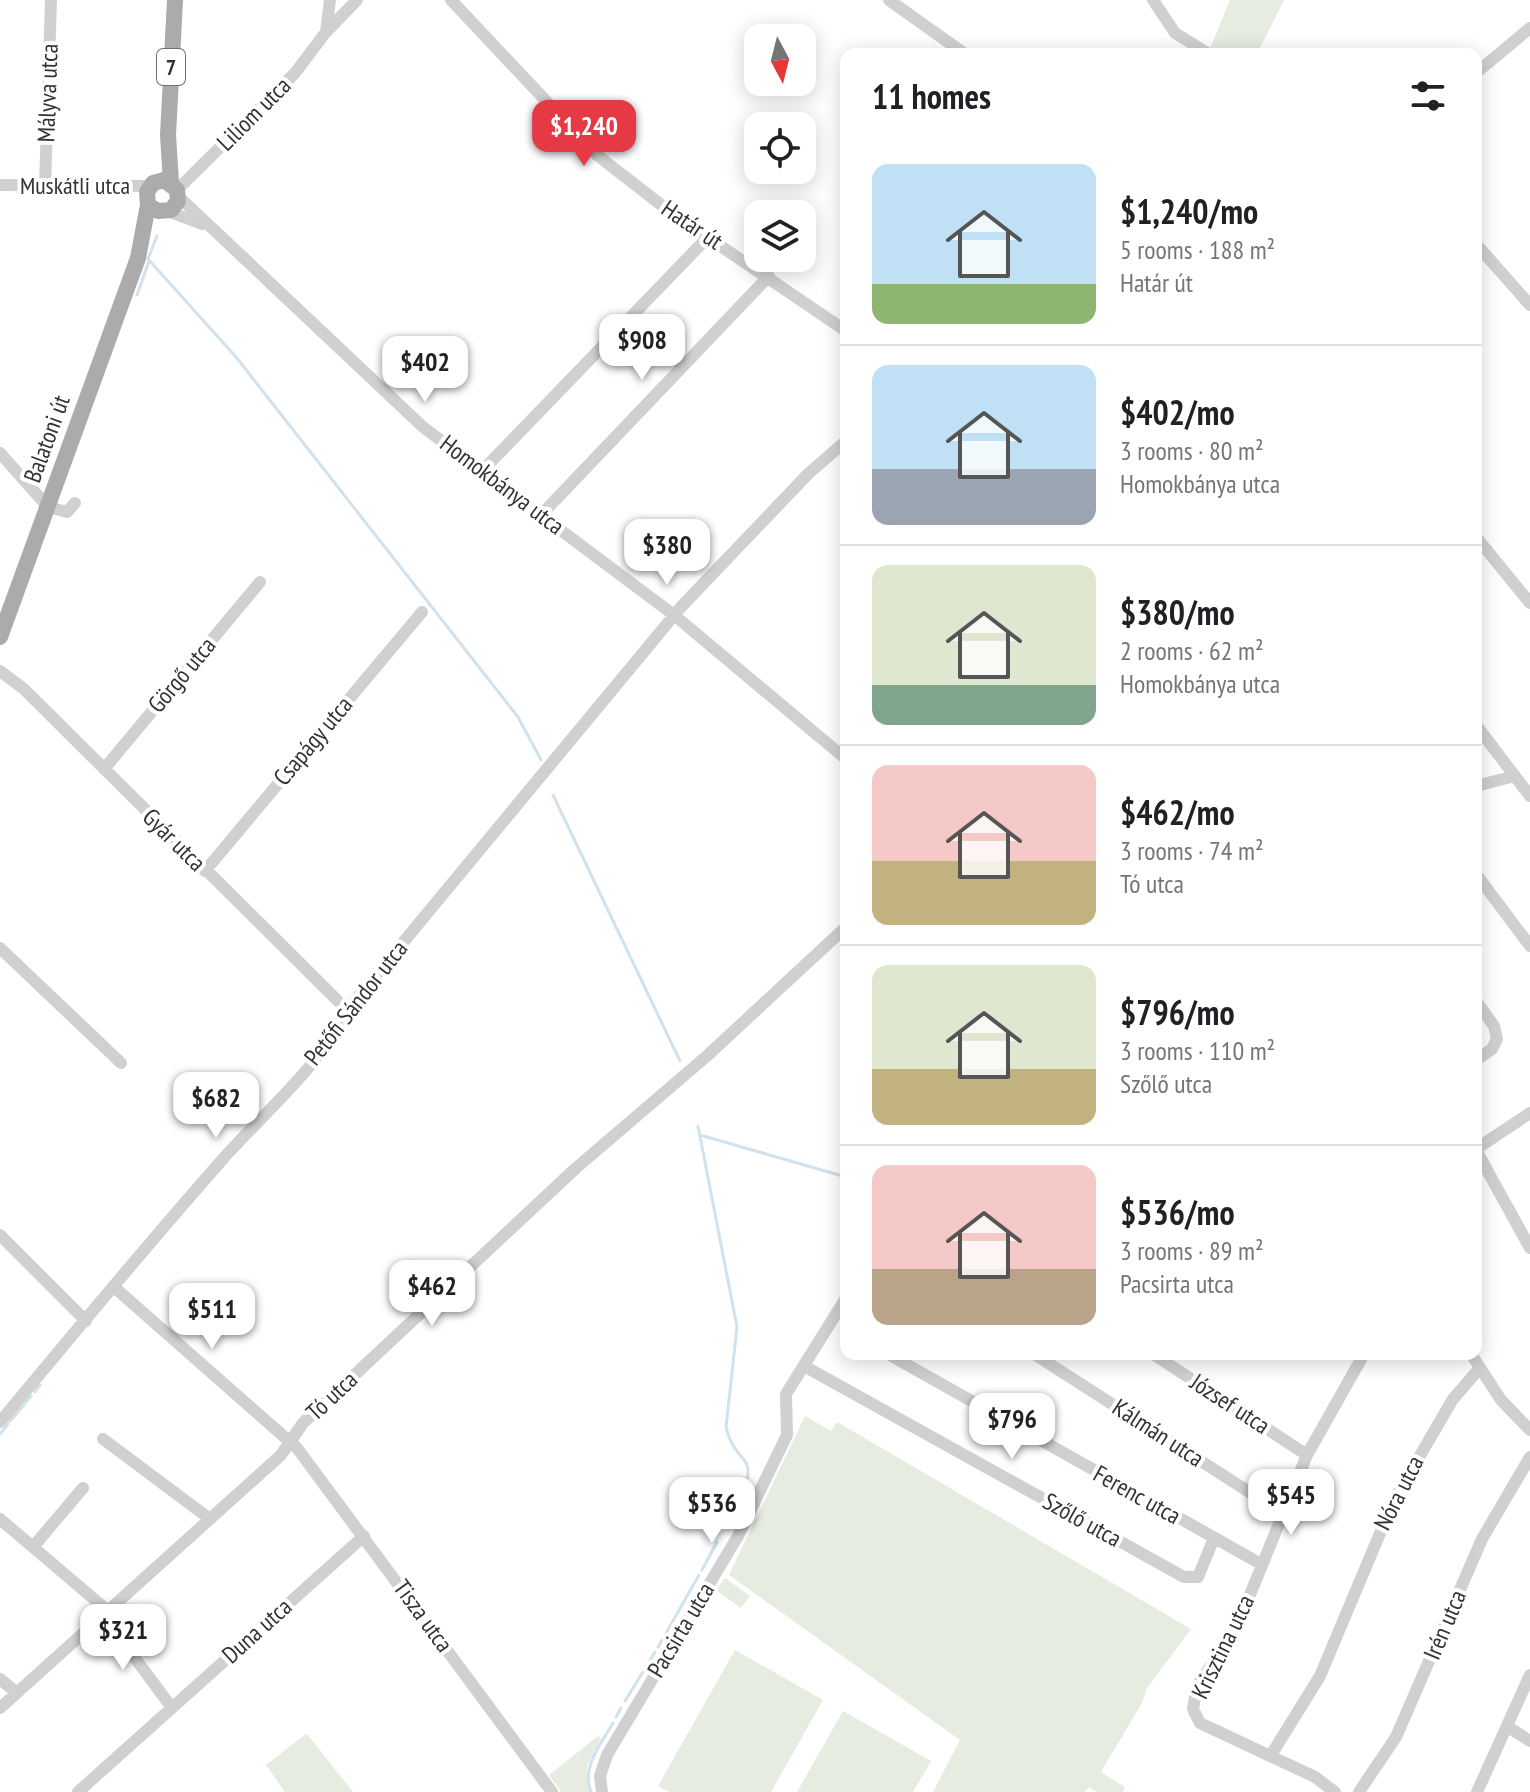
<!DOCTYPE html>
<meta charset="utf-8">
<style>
:root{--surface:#fff;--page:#f6f6f6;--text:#202124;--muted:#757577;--line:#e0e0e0;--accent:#e63946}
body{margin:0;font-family:"PT Sans Narrow",sans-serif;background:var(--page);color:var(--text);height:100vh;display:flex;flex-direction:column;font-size:30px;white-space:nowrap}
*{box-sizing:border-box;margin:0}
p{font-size:26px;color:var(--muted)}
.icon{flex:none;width:44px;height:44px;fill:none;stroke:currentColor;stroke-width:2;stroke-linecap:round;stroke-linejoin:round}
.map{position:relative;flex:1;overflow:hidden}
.panel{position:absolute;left:840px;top:48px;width:642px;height:1312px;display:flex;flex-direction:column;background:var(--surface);border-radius:16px;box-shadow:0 4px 20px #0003}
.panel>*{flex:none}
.needle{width:52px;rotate:173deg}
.tools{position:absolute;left:744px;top:24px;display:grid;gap:16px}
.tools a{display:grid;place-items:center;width:72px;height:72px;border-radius:16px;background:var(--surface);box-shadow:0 4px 20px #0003;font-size:40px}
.price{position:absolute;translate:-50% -68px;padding:0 18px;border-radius:16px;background:#fff;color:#222;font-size:26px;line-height:52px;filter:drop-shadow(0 2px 4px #0008)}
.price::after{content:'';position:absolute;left:50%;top:48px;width:24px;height:18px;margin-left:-12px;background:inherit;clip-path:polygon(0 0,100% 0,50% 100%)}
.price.on{background:var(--accent);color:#fff}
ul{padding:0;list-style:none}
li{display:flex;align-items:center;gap:24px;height:200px;padding:0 32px}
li+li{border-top:2px solid var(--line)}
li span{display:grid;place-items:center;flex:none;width:224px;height:160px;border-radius:16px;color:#555}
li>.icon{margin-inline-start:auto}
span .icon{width:96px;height:96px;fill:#fffc;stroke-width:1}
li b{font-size:34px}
h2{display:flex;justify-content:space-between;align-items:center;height:96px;padding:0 32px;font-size:34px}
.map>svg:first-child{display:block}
.green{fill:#e6ecdf}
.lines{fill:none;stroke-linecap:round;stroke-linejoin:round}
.stream{stroke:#cfe2ee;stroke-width:3}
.minor{stroke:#d0d0d0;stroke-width:12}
.major{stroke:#ababab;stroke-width:16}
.labels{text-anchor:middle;stroke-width:8;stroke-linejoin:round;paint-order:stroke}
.shield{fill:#fff;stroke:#707070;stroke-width:2}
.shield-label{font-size:22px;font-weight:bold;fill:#333}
.street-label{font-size:24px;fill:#333;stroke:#fff}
</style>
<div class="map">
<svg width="1530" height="1792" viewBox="0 0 1530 1792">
<rect width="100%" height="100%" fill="#fff"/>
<path class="green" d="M1230,0H1284L1257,54H1220L1210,49Z
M805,1416L831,1431L837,1422L1191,1629L1147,1688L1142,1703L1101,1772L1125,1787L1123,1792H1097L1089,1787L1085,1792H933L960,1740L729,1575Z
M725,1578L750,1596L741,1608L716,1590Z
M735,1650L823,1700L771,1792H669L658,1786Z
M843,1711L931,1761L913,1792H797Z
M306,1734H307L353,1792H285L266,1765Z
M598,1736L601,1738L587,1766L590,1792H561L549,1775Z"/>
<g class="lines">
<path class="stream" d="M157,236L148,259L236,357L518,717L541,760
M137,295L149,261
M553,795L680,1061
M698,1126L737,1327L726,1427C736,1470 764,1450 736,1506
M700,1135L846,1177
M35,1392L40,1385
M25,1403L31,1396
M10,1421L24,1405
M0,1434L8,1424
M725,1527L733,1511
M702,1570L717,1542
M665,1635L699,1575
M658,1647L662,1640
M646,1667L655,1652
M625,1701L643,1672
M616,1717L621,1708
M591,1792C581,1767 601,1744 613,1723"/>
<path class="minor" d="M451,0L597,155L669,211L846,331
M889,0L965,54
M1153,0L1175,33L1209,54
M326,32L330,0
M1476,73L1530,28
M0,185L150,186
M45,186L51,0
M177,190L295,73L326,32L357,0
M178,196L423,427L674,615L846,759
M167,211L202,224
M1476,244L1530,305
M0,453L48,507L67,512L75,503
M482,471L709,236
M542,514L769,276
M1476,537L1530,603
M0,671L24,689L347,1010
M1476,725L1530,796
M104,769L260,582
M1476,786L1515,776
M205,871L422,612
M1476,874L1530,946
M0,948L121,1063
M1476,1001L1494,1026L1497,1039L1492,1049L1476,1060
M1476,1149L1530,1113
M1476,1150L1530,1248
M0,1235L86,1321
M114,1287L297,1448L552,1792
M888,1354L1261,1564
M1034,1354L1282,1513
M1153,1354L1307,1455
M1291,1354H1295
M1471,1354L1501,1400L1530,1430
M804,1366L1184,1577H1198L1214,1538
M0,1422C73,1334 146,1246 222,1160C257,1120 328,1058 347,1010L681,607L809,473L846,441
M103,1439L210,1519
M0,1519L108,1611
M33,1547L83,1488
M103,1615L172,1708
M0,1679L17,1693
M0,1708L281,1455L303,1423L576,1168L708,1055L846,927
M1508,1727L1530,1741
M1271,1755L1320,1676L1394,1500L1453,1399L1480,1368
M78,1792L364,1536
M602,1792L600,1776L607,1755L738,1536L787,1435L786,1394L846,1298
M1335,1792L1315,1777L1200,1723L1193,1709L1197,1686L1236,1629L1307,1455L1364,1354
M1359,1792L1396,1737L1482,1539L1530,1457
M1477,1792L1530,1675"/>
<path class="major" d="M171,183L168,135L175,0
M0,637L138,258L148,205L147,192L153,183L164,180L177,190L178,201L171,210L158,211L148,205"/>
</g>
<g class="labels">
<rect class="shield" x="157" y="49" width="28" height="36" rx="6"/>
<g class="shield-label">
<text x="171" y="75">7</text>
</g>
<g class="street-label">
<text transform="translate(48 93) rotate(-88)" y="8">Mályva utca</text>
<text transform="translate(254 114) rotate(-45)" y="8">Liliom utca</text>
<text x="75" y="194">Muskátli utca</text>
<text transform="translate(692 225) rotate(34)" y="8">Határ út</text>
<text transform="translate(47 439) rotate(-70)" y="8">Balatoni út</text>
<text transform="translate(502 485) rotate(37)" y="8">Homokbánya utca</text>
<text transform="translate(182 675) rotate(-50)" y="8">Görgő utca</text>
<text transform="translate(313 741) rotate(-50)" y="8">Csapágy utca</text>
<text transform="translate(174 840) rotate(45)" y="8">Gyár utca</text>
<text transform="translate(356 1003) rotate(-52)" y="8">Petőfi Sándor utca</text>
<text transform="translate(332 1396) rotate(-43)" y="8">Tó utca</text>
<text transform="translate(1230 1404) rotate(33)" y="8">József utca</text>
<text transform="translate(1158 1433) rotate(33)" y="8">Kálmán utca</text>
<text transform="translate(1399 1493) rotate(-63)" y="8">Nóra utca</text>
<text transform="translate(1137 1495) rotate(29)" y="8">Ferenc utca</text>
<text transform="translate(1082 1520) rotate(29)" y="8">Szőlő utca</text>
<text transform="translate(423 1616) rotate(54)" y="8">Tisza utca</text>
<text transform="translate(1445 1625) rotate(-67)" y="8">Irén utca</text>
<text transform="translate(681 1630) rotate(-59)" y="8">Pacsirta utca</text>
<text transform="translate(257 1631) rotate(-42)" y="8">Duna utca</text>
<text transform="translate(1223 1647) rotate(-64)" y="8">Krisztina utca</text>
</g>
</g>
</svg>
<div class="tools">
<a><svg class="needle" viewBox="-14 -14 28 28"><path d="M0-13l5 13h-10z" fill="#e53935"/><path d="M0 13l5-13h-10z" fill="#757577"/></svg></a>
<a><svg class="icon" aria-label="locate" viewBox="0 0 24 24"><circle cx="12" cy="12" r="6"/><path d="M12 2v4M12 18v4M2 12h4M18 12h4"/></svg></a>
<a><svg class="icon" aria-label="layers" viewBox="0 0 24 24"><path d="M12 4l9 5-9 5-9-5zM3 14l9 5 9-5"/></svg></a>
</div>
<b class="price on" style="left:584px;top:168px">$1,240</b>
<b class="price" style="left:642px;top:382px">$908</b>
<b class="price" style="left:425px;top:404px">$402</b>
<b class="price" style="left:667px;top:587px">$380</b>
<b class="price" style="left:216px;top:1140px">$682</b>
<b class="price" style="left:432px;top:1328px">$462</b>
<b class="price" style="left:212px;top:1351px">$511</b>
<b class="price" style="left:1012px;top:1461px">$796</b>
<b class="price" style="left:1291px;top:1537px">$545</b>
<b class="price" style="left:712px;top:1545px">$536</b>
<b class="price" style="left:123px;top:1672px">$321</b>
<section class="panel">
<h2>11 homes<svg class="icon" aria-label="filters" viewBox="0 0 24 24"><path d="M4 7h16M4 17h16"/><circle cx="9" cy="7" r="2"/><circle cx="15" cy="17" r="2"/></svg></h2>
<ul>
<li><span style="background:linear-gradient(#bfe0f5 75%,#8fb573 0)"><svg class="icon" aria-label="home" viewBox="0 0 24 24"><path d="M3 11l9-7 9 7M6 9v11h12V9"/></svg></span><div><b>$1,240/mo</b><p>5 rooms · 188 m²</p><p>Határ út</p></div></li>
<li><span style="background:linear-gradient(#bfe0f5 65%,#9aa5b1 0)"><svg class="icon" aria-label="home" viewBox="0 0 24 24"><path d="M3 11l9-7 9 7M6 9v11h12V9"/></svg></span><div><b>$402/mo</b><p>3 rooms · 80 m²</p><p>Homokbánya utca</p></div></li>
<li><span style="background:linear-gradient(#dfe7d0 75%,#7fa58c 0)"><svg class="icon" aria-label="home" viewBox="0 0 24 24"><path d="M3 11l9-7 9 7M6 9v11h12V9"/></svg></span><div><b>$380/mo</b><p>2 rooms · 62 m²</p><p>Homokbánya utca</p></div></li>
<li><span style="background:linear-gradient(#f6c9c9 60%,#c2b280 0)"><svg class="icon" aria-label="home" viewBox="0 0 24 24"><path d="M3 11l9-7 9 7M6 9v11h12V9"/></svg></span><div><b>$462/mo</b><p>3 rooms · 74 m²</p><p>Tó utca</p></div></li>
<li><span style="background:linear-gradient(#dfe7d0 65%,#c2b280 0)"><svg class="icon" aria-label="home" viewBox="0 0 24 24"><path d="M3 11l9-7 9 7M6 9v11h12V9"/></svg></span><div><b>$796/mo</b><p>3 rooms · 110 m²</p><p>Szőlő utca</p></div></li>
<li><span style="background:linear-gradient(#f6c9c9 65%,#b9a48a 0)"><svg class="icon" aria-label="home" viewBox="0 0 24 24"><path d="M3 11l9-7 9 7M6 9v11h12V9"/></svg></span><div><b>$536/mo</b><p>3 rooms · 89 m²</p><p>Pacsirta utca</p></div></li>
</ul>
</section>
</div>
